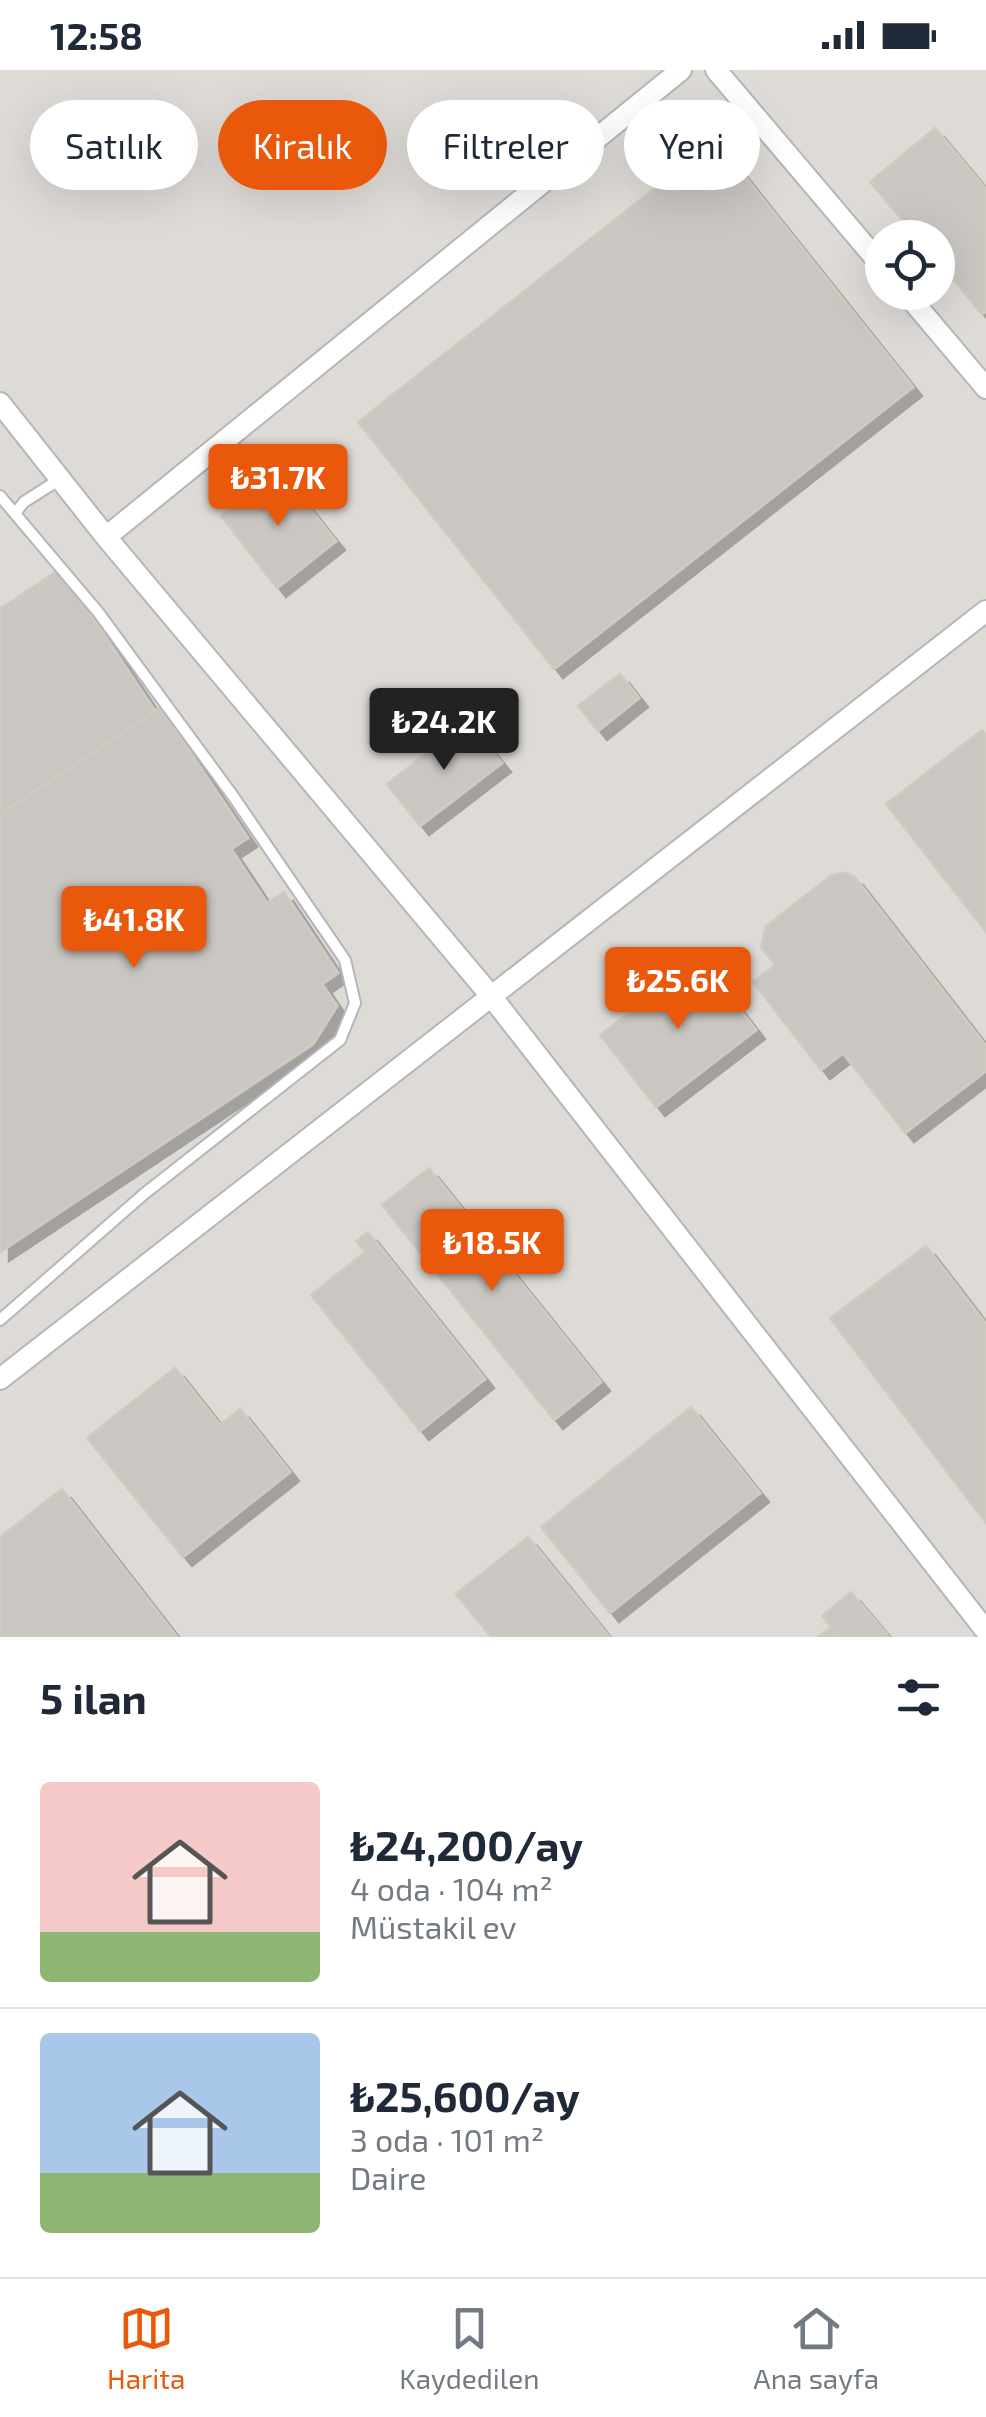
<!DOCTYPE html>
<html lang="tr">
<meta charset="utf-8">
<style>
:root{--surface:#fff;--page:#f2f2f3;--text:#1f2937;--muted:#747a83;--line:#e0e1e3;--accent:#ea580c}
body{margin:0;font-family:"Exo 2",sans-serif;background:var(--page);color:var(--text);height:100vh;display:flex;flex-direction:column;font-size:38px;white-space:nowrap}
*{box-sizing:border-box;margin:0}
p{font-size:32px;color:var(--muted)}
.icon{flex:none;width:55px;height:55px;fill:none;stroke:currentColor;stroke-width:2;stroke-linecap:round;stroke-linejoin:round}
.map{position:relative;height:1567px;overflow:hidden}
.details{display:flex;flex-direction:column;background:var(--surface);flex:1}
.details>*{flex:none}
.top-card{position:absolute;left:30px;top:30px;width:928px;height:90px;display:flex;gap:20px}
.buttons{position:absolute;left:865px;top:150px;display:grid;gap:20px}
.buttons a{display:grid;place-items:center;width:90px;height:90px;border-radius:50%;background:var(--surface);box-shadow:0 10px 40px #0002;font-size:50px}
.price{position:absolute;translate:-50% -85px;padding:0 22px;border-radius:10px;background:var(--accent);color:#fff;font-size:32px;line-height:65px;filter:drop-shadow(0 2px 5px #0008)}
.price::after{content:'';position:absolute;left:50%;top:60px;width:30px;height:22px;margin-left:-15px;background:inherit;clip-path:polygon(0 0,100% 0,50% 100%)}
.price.selected{background:#222;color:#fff}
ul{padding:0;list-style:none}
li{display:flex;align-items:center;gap:30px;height:250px;padding:0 40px}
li+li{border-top:2px solid var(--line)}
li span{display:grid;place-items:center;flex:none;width:280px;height:200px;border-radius:10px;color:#555}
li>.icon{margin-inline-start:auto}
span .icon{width:120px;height:120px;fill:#fffc;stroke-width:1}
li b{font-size:42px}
h2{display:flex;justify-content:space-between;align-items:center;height:120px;padding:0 40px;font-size:42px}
.tag{padding:0 35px;border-radius:45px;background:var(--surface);box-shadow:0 10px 40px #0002;font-size:35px;line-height:90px}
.tag.selected{background:var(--accent);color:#fff}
.status{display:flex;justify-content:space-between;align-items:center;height:70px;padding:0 50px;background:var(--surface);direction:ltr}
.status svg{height:28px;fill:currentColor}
.tabs{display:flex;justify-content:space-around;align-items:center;height:140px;border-top:2px solid var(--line);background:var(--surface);font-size:28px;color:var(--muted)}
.tabs a{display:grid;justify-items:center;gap:5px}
.tabs .selected{color:var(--accent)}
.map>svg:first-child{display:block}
.industrial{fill:#dedbd7;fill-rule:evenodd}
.building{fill:#cac6c1;stroke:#d2cac0;stroke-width:2.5;filter:url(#shadow)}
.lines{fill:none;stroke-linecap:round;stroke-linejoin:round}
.lane-casing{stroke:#b3b6ba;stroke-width:14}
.street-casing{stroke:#b3b6ba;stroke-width:24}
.lane{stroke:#fff;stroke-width:10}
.street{stroke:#fff;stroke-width:20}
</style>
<div class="status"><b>12:58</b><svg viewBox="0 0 49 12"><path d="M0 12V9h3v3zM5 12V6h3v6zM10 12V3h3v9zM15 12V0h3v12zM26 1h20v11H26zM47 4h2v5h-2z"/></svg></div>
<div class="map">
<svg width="986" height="1567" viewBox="0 0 986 1567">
<defs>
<filter id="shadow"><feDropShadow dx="9" dy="9" stdDeviation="0" flood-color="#0004"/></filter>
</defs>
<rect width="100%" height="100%" fill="#ede9e2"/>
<path class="industrial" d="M0,0H986V1567H0ZM882,168H938V222H882Z"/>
<path class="building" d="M935,58L986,119V241L982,244L938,192V168H917L870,112Z
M716,70L913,317L554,599L358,352Z
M279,400L336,471L277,518L221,446Z
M60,499L155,641L0,744V539Z
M620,604L639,628L598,661L578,636Z
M449,626L468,651L434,678L415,654Z
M160,638L248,768L231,779L267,833L284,822L338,903L322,914L337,936L313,974L0,1182V744Z
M468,651L502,693L420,756L387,714Z
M982,660L986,665V862L886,734Z
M844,803L854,806L986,976V1001L905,1063L843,983L821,1000L753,912L775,895L761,877L766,856L832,805Z
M700,888L756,960L656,1037L600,965Z
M429,1098L601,1312L554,1350L382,1135Z
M368,1162L485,1309L420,1361L311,1225L365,1182L356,1171Z
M926,1176L986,1254V1453L830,1248Z
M175,1298L220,1355L240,1339L290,1402L183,1487L87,1368Z
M691,1337L760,1423L610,1543L541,1457Z
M62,1419L177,1567H0V1467Z
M528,1467L609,1567H491L456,1524Z
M851,1522L889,1567H839L831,1557L822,1546Z
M831,1557L839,1567H818Z"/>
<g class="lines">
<g class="lane-casing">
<path id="lane" d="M0,426L98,542L233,726L345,890L355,933L340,970L144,1124L0,1250
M16,442L24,432L60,409"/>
</g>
<g class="street-casing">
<path id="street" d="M716,0L882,196
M905,222L986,318
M0,333L106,467L491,926L986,1561
M106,467L681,0
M0,1309L986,541"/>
</g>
<use href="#lane" class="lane"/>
<use href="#street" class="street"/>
</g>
</svg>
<div class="buttons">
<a><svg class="icon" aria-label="locate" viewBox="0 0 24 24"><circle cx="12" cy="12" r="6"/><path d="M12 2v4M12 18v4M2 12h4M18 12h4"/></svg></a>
</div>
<b class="price" style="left:278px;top:459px">₺31.7K</b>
<b class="price selected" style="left:444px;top:703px">₺24.2K</b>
<b class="price" style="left:134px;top:901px">₺41.8K</b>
<b class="price" style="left:678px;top:962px">₺25.6K</b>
<b class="price" style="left:492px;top:1224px">₺18.5K</b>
<div class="top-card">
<a class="tag">Satılık</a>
<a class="tag selected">Kiralık</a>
<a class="tag">Filtreler</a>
<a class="tag">Yeni</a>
</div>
</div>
<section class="details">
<h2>5 ilan<svg class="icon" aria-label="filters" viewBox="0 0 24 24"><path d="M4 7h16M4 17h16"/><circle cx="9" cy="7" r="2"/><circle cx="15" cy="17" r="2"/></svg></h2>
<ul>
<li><span style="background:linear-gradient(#f6c9c9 75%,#8fb573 0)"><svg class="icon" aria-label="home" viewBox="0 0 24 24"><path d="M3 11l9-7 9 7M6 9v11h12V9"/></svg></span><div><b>₺24,200/ay</b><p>4 oda · 104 m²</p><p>Müstakil ev</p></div></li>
<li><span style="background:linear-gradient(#a9c7e8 70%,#8fb573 0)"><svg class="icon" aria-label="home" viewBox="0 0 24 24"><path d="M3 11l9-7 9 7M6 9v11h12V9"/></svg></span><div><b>₺25,600/ay</b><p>3 oda · 101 m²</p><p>Daire</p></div></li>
</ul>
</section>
<nav class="tabs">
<a class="selected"><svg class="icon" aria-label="map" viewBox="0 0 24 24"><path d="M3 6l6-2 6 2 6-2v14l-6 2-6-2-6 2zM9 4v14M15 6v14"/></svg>Harita</a>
<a><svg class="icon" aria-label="saved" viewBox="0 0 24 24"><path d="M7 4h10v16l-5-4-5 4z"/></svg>Kaydedilen</a>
<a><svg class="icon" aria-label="home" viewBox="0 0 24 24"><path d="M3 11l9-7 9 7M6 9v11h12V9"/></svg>Ana sayfa</a>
</nav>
